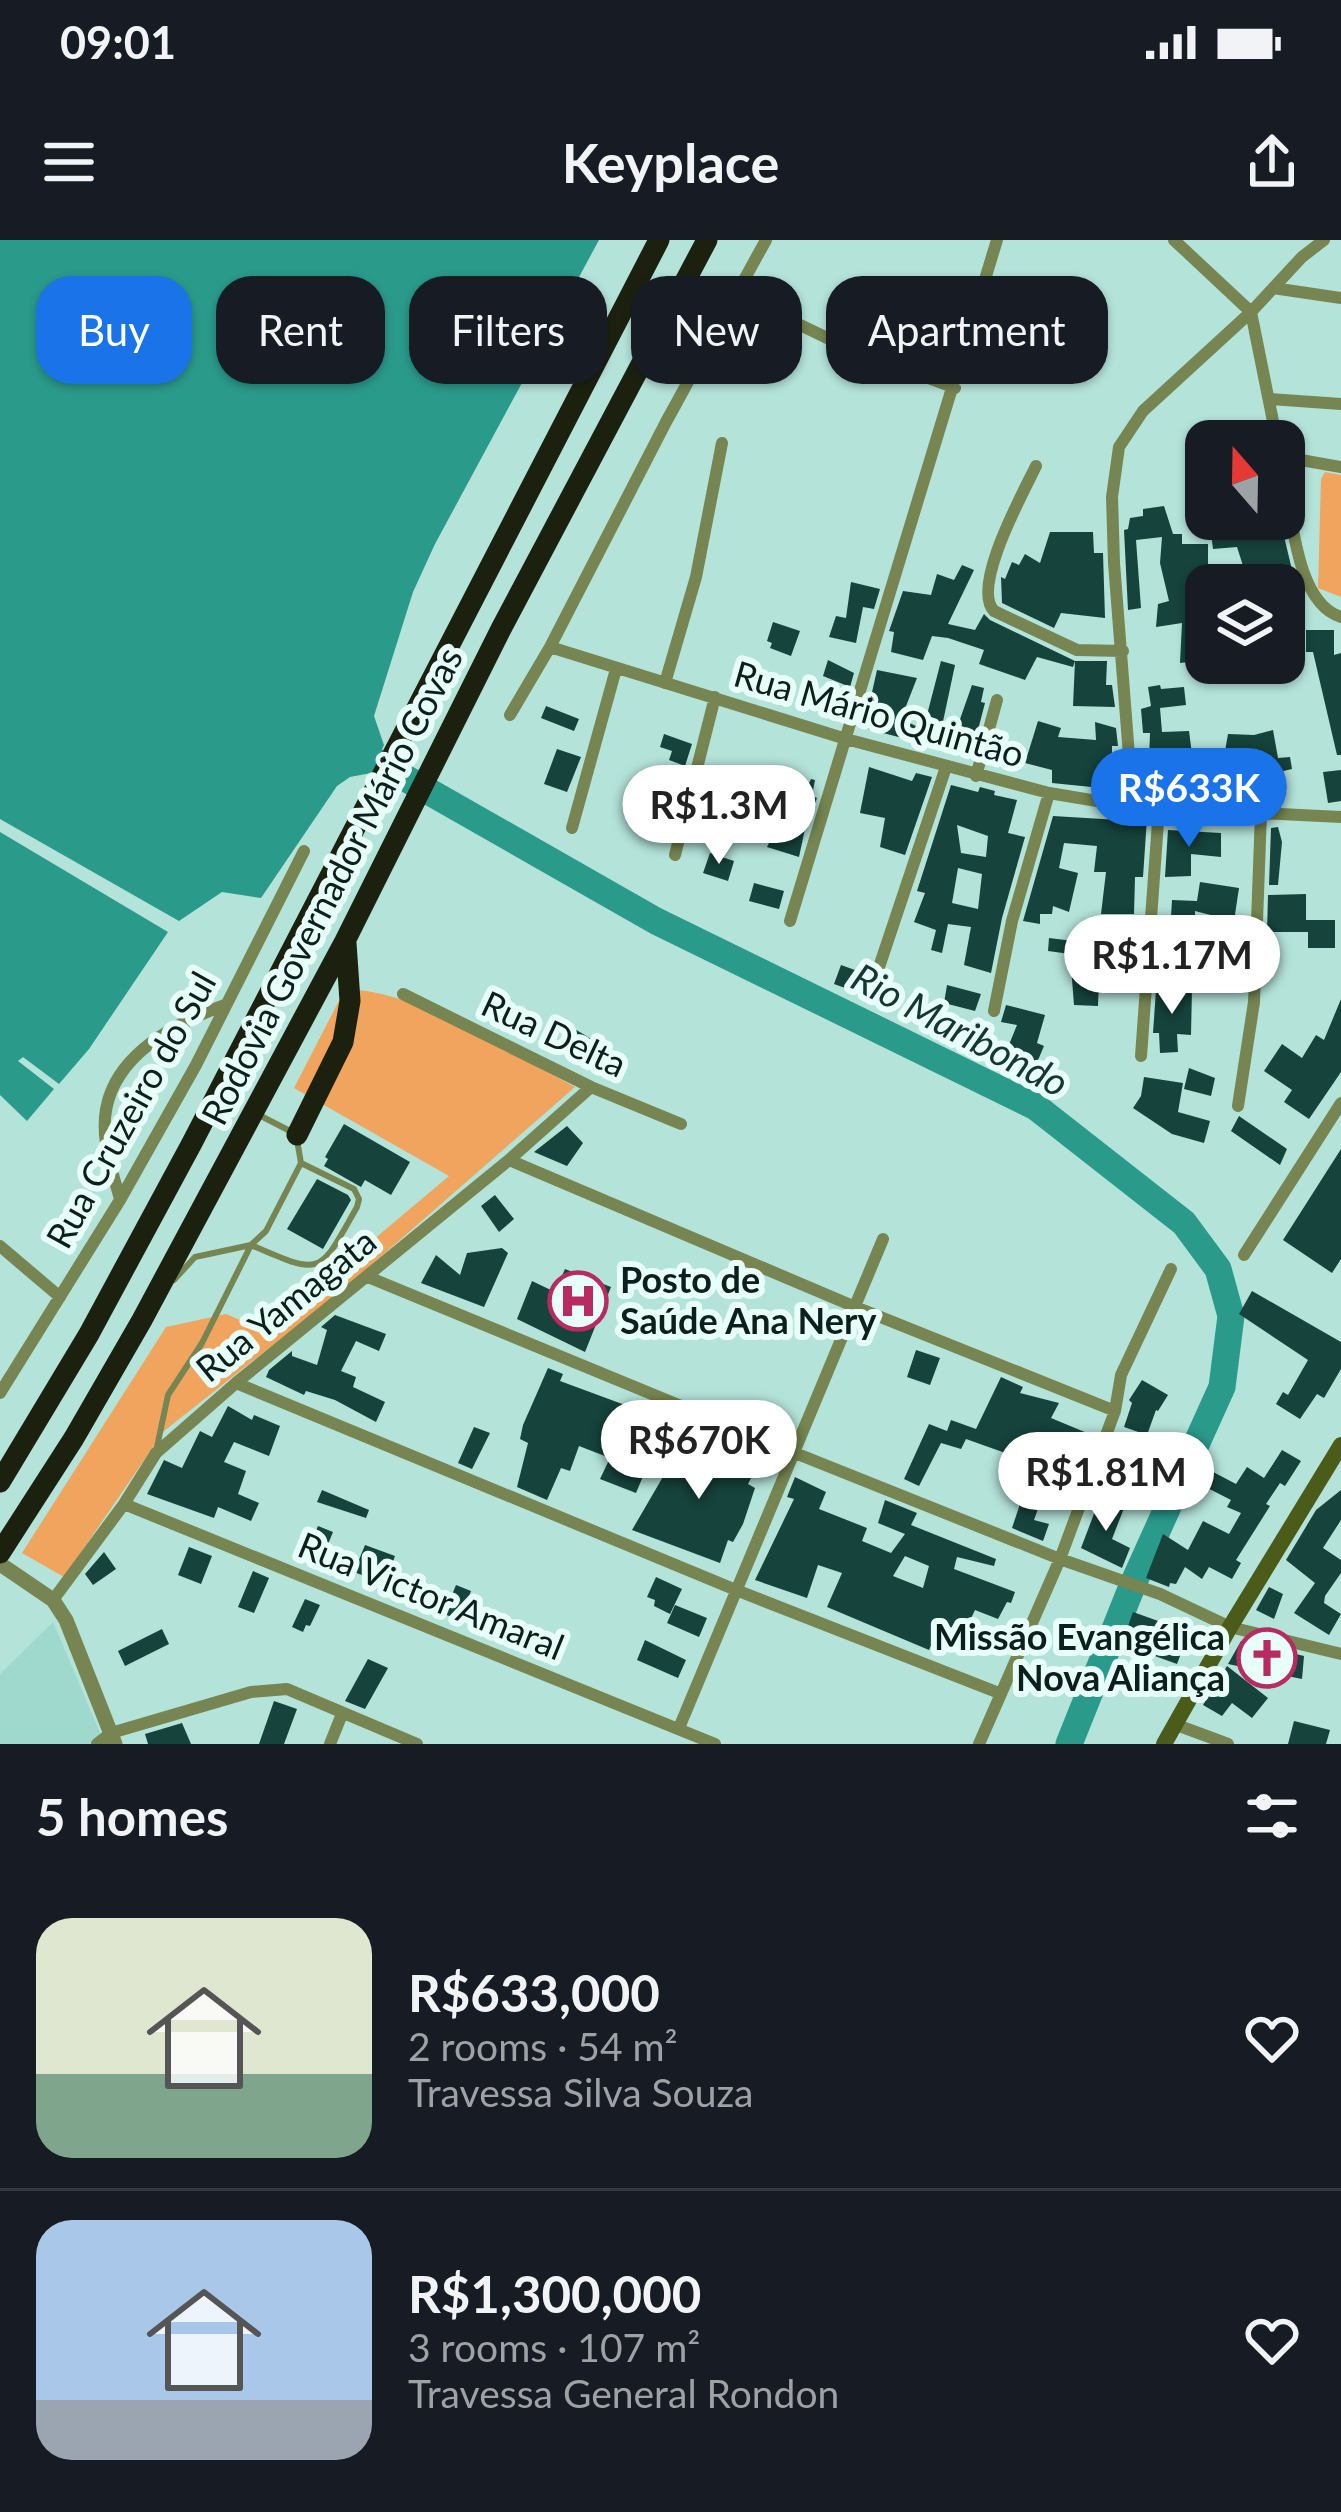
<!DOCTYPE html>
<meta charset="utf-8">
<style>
:root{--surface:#171b24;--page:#242831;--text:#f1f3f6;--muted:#9ea1a6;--line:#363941;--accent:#1a73e8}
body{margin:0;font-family:Lato,sans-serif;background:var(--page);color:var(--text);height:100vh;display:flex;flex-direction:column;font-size:45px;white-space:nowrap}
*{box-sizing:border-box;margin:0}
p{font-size:39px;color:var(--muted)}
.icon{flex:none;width:66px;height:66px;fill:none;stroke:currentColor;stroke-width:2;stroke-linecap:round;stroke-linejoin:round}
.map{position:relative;height:1504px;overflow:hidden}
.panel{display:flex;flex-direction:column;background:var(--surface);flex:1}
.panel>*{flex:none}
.banner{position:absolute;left:36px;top:36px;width:1269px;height:108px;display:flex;gap:24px}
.needle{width:78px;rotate:340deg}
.tools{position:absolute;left:1185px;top:180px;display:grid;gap:24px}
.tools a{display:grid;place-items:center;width:120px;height:120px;border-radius:24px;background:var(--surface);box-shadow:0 3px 9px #0004;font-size:60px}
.price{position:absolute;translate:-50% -102px;padding:0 27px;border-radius:42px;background:#fff;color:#222;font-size:39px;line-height:78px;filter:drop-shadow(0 3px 6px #0008)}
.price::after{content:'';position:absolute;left:50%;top:72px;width:36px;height:27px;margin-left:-18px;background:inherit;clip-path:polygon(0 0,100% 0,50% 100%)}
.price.on{background:var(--accent);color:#fff}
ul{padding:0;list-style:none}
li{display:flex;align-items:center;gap:36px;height:300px;padding:0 36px}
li+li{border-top:3px solid var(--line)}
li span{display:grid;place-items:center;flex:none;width:336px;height:240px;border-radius:36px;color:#555}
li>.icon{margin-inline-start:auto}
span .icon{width:144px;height:144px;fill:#fffc;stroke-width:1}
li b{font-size:51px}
h2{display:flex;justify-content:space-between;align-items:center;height:144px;padding:0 36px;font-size:51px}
.tag{padding:0 42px;border-radius:36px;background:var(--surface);box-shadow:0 3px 9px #0004;font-size:42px;line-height:108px}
.tag.on{background:var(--accent);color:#fff}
.status{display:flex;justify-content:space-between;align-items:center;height:84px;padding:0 60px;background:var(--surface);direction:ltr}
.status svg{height:33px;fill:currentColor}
header{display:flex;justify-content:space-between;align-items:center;height:156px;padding:0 36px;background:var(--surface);font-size:54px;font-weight:700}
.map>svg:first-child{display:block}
.built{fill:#9fd8cd}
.green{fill:#f0a45d}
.water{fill:#2a9a8b}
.pier{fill:#b4e3d9}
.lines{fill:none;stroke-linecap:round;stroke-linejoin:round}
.river{stroke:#2a9a8b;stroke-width:27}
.building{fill:#16433c;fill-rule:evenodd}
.service{stroke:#768551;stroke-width:6}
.minor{stroke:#768551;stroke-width:12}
.tertiary{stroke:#768551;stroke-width:15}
.secondary{stroke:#4b5b1a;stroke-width:16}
.motorway{stroke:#1c210f;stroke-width:21}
.labels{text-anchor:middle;stroke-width:12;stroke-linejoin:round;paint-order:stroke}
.street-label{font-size:36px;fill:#0d1f1c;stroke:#e7fef9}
.poi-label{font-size:36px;font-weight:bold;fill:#0d1f1c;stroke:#e7fef9;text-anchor:start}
.water-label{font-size:39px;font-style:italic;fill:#163731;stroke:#e7fef9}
</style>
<div class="status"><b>09:01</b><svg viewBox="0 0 49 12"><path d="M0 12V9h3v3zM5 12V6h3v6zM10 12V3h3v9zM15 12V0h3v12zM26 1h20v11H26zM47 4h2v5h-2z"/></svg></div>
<header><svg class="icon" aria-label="menu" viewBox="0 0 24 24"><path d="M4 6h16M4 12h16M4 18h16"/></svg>Keyplace<svg class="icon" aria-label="share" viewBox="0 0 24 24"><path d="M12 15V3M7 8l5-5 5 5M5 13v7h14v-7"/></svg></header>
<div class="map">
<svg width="1341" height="1504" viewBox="0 0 1341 1504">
<rect width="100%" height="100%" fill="#b4e3d9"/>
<path class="built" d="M53,1382L101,1495L90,1504H0V1434Z"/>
<path class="green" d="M1325,232L1341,235V357L1318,348L1321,239Z
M345,749C424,752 506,811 575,847L345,1048L164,1191L64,1337L22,1313L166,1087L226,1074L265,1091L449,936L294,848Z"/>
<path class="water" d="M0,0H599L435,304L413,352L374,476L384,505L371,533L350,537L337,546L261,658L222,652L179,681L0,579Z
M0,592L168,692L89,809L59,844L23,817L18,821L54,849L27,881L0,855Z"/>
<path class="pier" d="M0,581L182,686H176L56,618L172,687L0,588Z"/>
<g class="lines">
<path class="river" d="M377,522L656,681L1036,867L1184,983L1218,1029L1231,1076L1222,1147L1133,1344L1069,1504"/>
</g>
<path class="building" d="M1164,266L1173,294H1182V304H1208V336L1245,332L1237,307L1213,309L1210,285L1223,282V279H1241L1242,283L1277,279L1278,293L1283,292L1293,334L1256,340L1257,345H1206V420L1180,423L1182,383L1156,387L1158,364L1169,361L1160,323L1162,297L1136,300L1141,368L1128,370L1124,290L1128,289L1130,278L1143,276V269Z
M1050,292H1093L1094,313H1103L1105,378L1061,373L1054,388L1002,363L1001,337L1005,339L1012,322L1019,325L1025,314L1040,323Z
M962,325L974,330L948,384L975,390L984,374L990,380L1075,421H1107L1106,445H1112L1115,467L1073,466L1075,421L1073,427L1037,417L1025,440L979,424L984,410L948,398L932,396L923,420L891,412L894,392L889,391L903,351L931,355L937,334L954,340Z
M851,342L880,349L874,369L863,367L856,403L829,397L836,376L846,378Z
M773,382L800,391L791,416L770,408L772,403L767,401Z
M1306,390H1334V415L1341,413V515H1337L1313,412H1306Z
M828,420L854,433L850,447L823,436Z
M941,421L955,425L938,505L921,498Z
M877,430L917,438L901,479L916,486L910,500L864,488Z
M972,445L984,448L981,462L985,463L973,509L952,502Z
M1160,445L1161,449L1184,447L1186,465L1160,468L1162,492L1189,491L1192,514H1205L1207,557L1156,558L1159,546L1148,545L1150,493H1143L1141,469L1151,466L1148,447Z
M546,466L579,479L574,491L541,478Z
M1038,481L1061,488L1058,497L1096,500L1095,482L1116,488L1118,506H1112V527L1119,529L1121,550L1052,543V530L1025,523Z
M1273,490L1278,518L1290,517L1292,529L1275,533L1279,558H1251V552L1218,551L1228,494L1254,495Z
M664,494L692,504L685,526L669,520L672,511L660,507Z
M557,509L581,517L567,552L544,544Z
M869,527L912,541L916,533L932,537L905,615L880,607L885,578L860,573Z
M1341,530V561L1328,563L1323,532Z
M811,539L815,540L812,556L817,558L812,571L809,570L799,617L767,607L786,569L795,571Z
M951,545L978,552L980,547L995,551L994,555L1017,560L1008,593L1025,597L1002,678L991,733L964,725L971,687L948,684L942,713L931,710L936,690L914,682L925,653L917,651ZM957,585L988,596L986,617L961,613ZM958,628L982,634L978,669L952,663Z
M1119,575L1147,578L1143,637H1135L1134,674H1101L1106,632H1094L1097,606L1064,603L1059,628L1078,633L1069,672L1053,666L1052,674H1040V684L1023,681L1053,576L1119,580Z
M1278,587L1282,602L1278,645H1269L1271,588Z
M1168,590L1221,593V617L1191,614V636L1165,637Z
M710,613L734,621L728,641L703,633Z
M1200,642L1239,648L1234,681L1195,671V679L1171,677L1172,660L1197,661Z
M754,643L784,651L779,669L749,661Z
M1306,654V680H1335V708H1308V692H1267L1268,655Z
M1098,695L1131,697L1130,716L1100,714L1098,766L1074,765L1070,714L1048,711L1049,698L1098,704Z
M841,725L866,734L859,753L834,744Z
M947,745L981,754L975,771L944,763Z
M1192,749L1191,795L1177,794L1178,812L1160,813L1159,793H1153L1156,750Z
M1341,759V832L1309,879L1284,862L1292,850L1264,831L1282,804L1302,818L1316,795L1324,800Z
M1006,765L1045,775L1037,803L1044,806L1036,825L1006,812L1017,785L1001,782Z
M573,788L593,800L581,820L560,807Z
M1189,828L1215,838L1211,856L1184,849Z
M1144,837L1183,843L1178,872L1210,881L1204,903L1172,894L1133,868L1141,856Z
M1239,876L1287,909L1280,925L1231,891Z
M344,884L410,922L391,955L365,940L361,947L324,926L328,919L325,917Z
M567,886L583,903L567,926L534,912Z
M1341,909V1019L1332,1033L1283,1000Z
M317,939L348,955L351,960L323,1009L287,989Z
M495,955L514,979L499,992L481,966Z
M502,1008L508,1013L484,1067L421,1043L436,1015L460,1035L467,1013Z
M565,1029L611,1047L585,1112L517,1079L532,1041L555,1052Z
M1252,1051L1341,1102V1129L1324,1158L1317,1154L1300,1179L1276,1164L1283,1152L1288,1155L1308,1120L1239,1074Z
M335,1075L386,1094L379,1111L356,1101L341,1131L356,1137L353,1147L385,1162L376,1182L335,1160L306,1151L304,1155L266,1137L269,1130L292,1111V1116L317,1125L327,1090L321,1087Z
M916,1110L940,1118L930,1145L907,1137Z
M548,1128L563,1134L560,1141L652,1175L647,1187L662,1191L636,1253L600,1239L610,1218L579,1206L570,1231L561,1228L547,1260L517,1247L528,1203L520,1199L523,1185Z
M1001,1137L1023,1147L1020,1153L1059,1163L1051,1178L1087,1193L1055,1260L1043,1255L1034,1280L1049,1284L1043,1301L1012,1288L1022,1258L1007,1250L1022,1219L966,1199L961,1209L941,1203L919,1246L904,1239L929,1184L947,1191L951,1180L976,1189Z
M1142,1140L1168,1155L1158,1171L1156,1170L1147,1195L1124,1187L1132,1163L1129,1160Z
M228,1166L252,1180L254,1175L280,1186L269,1216L234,1202L224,1222L246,1231L238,1254L259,1263L251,1281L218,1267L214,1278L147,1254L164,1220L182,1228L200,1191L212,1197Z
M474,1187L490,1193L472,1229L458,1223Z
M701,1191L727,1202L716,1225L736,1237L742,1225L755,1230L748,1244L755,1248L743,1284L733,1302L728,1300L720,1323L632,1290L678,1211L689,1216Z
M1282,1210L1301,1221L1285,1246L1280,1243L1266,1264L1270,1266L1236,1320L1241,1323L1232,1339L1209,1327L1202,1339L1185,1327L1176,1344L1170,1343L1169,1347L1146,1338L1163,1294L1188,1310L1203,1281L1229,1294L1241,1273L1227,1267L1231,1260L1188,1238L1196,1223L1236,1244L1247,1227L1264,1238Z
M795,1237L826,1252L819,1269L867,1288L862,1301L891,1313L905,1294L878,1283L885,1260L917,1273L911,1285L996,1319L994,1326L957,1317L954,1329L1015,1352L1011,1363L1007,1362L998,1379L975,1370L964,1393L941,1383L929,1410L827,1367L842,1333L818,1325L807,1358L755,1340L794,1259L787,1257ZM905,1316L929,1326L923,1348L893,1336Z
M322,1250L369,1270L366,1278L317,1262Z
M1341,1250V1280L1323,1308L1341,1320V1333L1325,1356L1324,1363L1341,1374L1329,1395L1294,1373L1315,1343L1286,1320L1316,1270Z
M1100,1258L1124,1268L1112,1299L1130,1308L1122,1328L1081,1308Z
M318,1286L333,1292L322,1319L307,1313Z
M365,1305L395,1316L385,1344L354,1332Z
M189,1307L212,1316L201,1344L178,1335Z
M104,1312L116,1329L93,1345L85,1334Z
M253,1331L269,1338L254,1373L238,1367Z
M656,1337L682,1349L670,1374L654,1366L655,1360L647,1357Z
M456,1345L471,1351L465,1367L473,1370L467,1383L444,1374Z
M1269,1347L1283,1354L1274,1379L1256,1370Z
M305,1359L320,1365L310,1386L306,1385L303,1392L292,1387Z
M675,1365L707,1378L699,1397L667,1383Z
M1133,1372L1189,1392L1177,1424L1141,1411L1143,1394L1127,1389Z
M162,1389L169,1404L125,1426L118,1411Z
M645,1400L686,1420L678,1438L637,1420Z
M1241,1401L1264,1406L1259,1419L1262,1421L1271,1408L1304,1416L1302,1439L1228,1424Z
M368,1419L388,1428L365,1469L345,1461Z
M1227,1426L1268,1458L1252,1478L1232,1463L1222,1476L1203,1465Z
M274,1461L297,1469L284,1504H259Z
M1294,1481L1330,1490L1326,1504H1288Z
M182,1483L191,1504H148L145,1494Z"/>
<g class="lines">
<path class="service" d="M259,875L290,891
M174,1040L195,1017L251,1005L266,991L301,923L297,900
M157,1207L168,1155L202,1103L251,1005C324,1037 319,1034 357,967L359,959L354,949L301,923"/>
<path class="minor" d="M1174,0L1251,72L1277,201
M1273,48L1341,58
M738,55L848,108L955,148
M1269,159L1341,164
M1284,217L1341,227
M1036,226C1022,255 971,347 994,371L1077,410L1123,411
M1284,235C1292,276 1296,363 1341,377
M550,407L846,499L1049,553L1133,567L1341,577
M665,443L696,337L722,203
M510,475L550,407L666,182L766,0
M976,536L997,460
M1133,567L1114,323L1112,257L1119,207L1143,171L1251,72L1302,17L1324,0
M572,588L616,429
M675,615L715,457
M790,681L997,0
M403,754L591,847L681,884
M869,757L946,527
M994,771L1012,681L1049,553
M1141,816L1159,568
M1238,866L1254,762L1261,573
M509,920L853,1066L1115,1171
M120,959C115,940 108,922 106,903C94,827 164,787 225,765
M0,1006L60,1057
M1244,1015L1341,863
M368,1037L785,1209L1060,1319L1160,1354L1230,1387L1341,1414
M236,1143L736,1350L999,1453
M0,1153L120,960L196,825L304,611
M124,1264L715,1504
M53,1360L124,1264L156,1213L236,1143L509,920L591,847
M1174,1484L1228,1504
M679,1488L883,999
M97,1504L111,1493L251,1452L287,1449L417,1504
M330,1504L342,1474
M979,1504L1060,1319L1115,1171L1121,1135L1171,1029"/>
<path class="tertiary" d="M0,1324L53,1360L66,1380L115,1504"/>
<path class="secondary" d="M1164,1504L1230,1387L1341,1205"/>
<path class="motorway" d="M297,895L343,802L350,761L346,703
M0,1242L89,1094L192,903L659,0
M0,1313L74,1198L142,1080L345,701L501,389L707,0"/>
</g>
<defs>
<g id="hospital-ring" transform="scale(3)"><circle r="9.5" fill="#e7fef9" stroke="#b72b62" stroke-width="1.5"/><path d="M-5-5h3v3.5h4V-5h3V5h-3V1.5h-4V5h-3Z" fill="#b72b62"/></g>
<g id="church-ring" transform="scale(3)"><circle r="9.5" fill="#e7fef9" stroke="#b72b62" stroke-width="1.5"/><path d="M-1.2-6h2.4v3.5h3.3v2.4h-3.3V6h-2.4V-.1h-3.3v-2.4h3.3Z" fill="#b72b62"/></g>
</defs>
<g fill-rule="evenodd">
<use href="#hospital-ring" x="578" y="1061"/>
<use href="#church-ring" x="1267" y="1418"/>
</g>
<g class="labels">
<g class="street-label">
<text transform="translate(879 474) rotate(16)" y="13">Rua Mário Quintão</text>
<text transform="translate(332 646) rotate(-63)" y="13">Rodovia Governador Mário Covas</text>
<text transform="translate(554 794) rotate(25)" y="13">Rua Delta</text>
<text transform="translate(131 870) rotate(-61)" y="13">Rua Cruzeiro do Sul</text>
<text transform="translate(286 1065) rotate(-39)" y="13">Rua Yamagata</text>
<text transform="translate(431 1356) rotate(22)" y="13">Rua Victor Amaral</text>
</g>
<g class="poi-label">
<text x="620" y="1053">Posto de<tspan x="620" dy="41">Saúde Ana Nery</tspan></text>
<text x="1225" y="1410" text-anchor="end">Missão Evangélica<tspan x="1225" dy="41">Nova Aliança</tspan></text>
</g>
<g class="water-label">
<text transform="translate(960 790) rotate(28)" y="14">Rio Maribondo</text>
</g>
</g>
</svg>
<div class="tools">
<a><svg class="needle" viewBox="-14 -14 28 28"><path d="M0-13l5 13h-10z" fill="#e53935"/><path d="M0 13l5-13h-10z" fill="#9ea1a6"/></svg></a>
<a><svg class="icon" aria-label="layers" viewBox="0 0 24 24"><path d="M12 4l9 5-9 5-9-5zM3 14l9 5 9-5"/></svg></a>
</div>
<b class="price on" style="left:1189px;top:610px">R$633K</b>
<b class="price" style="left:719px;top:627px">R$1.3M</b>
<b class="price" style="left:1172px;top:777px">R$1.17M</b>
<b class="price" style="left:699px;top:1262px">R$670K</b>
<b class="price" style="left:1106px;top:1294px">R$1.81M</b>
<div class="banner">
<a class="tag on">Buy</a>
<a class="tag">Rent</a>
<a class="tag">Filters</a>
<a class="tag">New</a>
<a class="tag">Apartment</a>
</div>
</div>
<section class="panel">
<h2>5 homes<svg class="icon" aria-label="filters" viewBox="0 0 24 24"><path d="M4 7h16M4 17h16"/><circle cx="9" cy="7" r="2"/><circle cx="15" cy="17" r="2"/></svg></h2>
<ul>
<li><span style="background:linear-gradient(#dfe7d0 65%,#7fa58c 0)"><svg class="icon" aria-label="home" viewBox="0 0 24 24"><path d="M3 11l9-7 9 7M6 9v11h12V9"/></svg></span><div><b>R$633,000</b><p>2 rooms · 54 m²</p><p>Travessa Silva Souza</p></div><svg class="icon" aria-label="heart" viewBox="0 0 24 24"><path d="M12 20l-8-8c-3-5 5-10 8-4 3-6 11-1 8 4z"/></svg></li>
<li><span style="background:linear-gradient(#a9c7e8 75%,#9aa5b1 0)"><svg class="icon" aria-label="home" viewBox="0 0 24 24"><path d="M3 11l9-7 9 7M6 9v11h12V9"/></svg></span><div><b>R$1,300,000</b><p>3 rooms · 107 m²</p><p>Travessa General Rondon</p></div><svg class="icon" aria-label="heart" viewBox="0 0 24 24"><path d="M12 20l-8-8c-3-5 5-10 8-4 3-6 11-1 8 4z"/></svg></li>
</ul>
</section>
